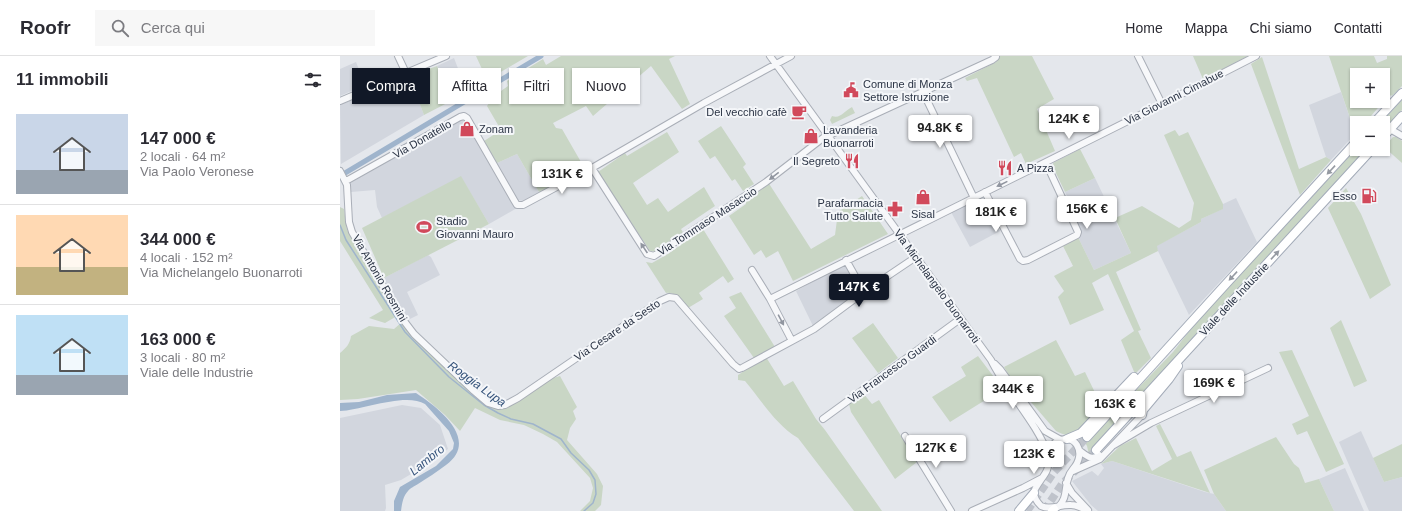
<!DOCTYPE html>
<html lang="it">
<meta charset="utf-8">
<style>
:root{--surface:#fff;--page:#f7f7f7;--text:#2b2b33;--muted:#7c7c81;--line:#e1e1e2;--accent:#111827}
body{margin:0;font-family:Helvetica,sans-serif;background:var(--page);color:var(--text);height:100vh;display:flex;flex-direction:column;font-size:15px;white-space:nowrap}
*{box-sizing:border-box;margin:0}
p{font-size:13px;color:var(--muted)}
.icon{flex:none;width:22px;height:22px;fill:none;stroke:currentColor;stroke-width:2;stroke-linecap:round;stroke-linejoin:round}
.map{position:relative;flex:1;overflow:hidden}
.sheet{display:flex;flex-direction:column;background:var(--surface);width:340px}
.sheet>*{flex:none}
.banner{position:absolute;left:12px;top:12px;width:380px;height:36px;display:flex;gap:8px}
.fabs{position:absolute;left:1010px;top:12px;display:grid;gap:8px}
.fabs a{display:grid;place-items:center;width:40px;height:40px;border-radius:0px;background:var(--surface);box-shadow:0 1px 3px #0004;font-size:20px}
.price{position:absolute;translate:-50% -34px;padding:0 9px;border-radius:4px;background:#fff;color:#222;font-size:13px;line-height:26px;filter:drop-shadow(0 1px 2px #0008)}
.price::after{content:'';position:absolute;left:50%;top:24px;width:12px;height:9px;margin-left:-6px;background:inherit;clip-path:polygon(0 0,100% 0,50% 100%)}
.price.active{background:var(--accent);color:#fff}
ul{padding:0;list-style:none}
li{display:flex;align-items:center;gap:12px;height:100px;padding:0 16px}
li+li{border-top:1px solid var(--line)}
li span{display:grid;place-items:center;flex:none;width:112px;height:80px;border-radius:0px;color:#555}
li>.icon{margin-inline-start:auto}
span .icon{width:48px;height:48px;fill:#fffc;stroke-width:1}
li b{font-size:17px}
h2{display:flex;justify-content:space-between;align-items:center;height:48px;padding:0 16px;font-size:17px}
.pill{padding:0 14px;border-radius:0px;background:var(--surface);box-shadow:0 1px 3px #0004;font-size:14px;line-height:36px}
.pill.active{background:var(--accent);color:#fff}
header{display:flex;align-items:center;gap:24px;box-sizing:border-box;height:56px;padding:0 20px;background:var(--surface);border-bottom:1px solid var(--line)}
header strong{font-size:19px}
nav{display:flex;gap:22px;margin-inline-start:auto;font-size:14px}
.search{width:280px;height:36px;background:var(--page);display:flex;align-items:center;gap:10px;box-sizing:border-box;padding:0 14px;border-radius:0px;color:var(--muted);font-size:15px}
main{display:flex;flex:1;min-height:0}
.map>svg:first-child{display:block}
.built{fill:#d2d6de}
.green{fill:#c9d6c5}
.water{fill:#9fb4cc}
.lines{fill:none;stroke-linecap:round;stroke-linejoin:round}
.stream{stroke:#9fb4cc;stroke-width:1.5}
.canal{stroke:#9fb4cc;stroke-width:5}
.major-tunnel{stroke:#bfc3cb;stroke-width:8;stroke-dasharray:8 4;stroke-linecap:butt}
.minor-casing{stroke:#a9aeb7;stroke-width:8}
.major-casing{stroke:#a3abb8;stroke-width:10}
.minor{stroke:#f7f8fa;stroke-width:6}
.major{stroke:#fff;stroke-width:8}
.oneway{fill:#959aa2}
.oneway2{fill:#9196a0}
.labels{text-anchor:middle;stroke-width:4;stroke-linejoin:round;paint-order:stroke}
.poi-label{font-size:11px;fill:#2b3445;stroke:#f4f6f9;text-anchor:start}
.street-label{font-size:11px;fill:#2b3445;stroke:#f4f6f9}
.water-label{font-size:12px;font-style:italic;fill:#34527a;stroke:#f4f6f9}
</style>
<header>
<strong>Roofr</strong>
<div class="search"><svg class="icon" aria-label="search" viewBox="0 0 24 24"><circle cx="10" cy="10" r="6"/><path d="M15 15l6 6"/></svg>Cerca qui</div>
<nav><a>Home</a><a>Mappa</a><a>Chi siamo</a><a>Contatti</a></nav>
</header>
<main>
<section class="sheet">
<h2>11 immobili<svg class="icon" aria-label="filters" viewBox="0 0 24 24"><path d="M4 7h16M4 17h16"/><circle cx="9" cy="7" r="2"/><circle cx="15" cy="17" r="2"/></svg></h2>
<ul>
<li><span style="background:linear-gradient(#c9d6e8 70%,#9aa5b1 0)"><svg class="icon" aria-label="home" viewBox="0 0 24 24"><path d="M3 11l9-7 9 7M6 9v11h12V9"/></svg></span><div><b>147 000 €</b><p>2 locali · 64 m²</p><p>Via Paolo Veronese</p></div></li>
<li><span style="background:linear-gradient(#ffd9b3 65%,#c2b280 0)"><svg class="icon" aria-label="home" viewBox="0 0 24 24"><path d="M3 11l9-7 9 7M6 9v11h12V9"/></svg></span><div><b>344 000 €</b><p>4 locali · 152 m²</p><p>Via Michelangelo Buonarroti</p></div></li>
<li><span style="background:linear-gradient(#bfe0f5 75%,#9aa5b1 0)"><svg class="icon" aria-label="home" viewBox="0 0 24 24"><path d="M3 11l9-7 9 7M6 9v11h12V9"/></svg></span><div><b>163 000 €</b><p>3 locali · 80 m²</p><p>Viale delle Industrie</p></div></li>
</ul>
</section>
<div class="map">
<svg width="1062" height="455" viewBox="0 0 1062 455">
<rect width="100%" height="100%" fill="#e4e7ec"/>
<path class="built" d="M114,2L127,36L111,45L97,10Z
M16,6L25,29L0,40V13Z
M69,20L84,59L1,108L0,49Z
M1001,36L1013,71L1017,69V76L991,104L986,101L969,49Z
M123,62L177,152L149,168L121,121L42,162L37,151L35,134L11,136L9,128L12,126Z
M177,98L199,136L183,145L178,144L157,107Z
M755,122L791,197L754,214L738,181L742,176L733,157L734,155L725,136Z
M896,142L917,186L849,259L818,195L816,190L861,166V163L882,153L883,148Z
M627,148L633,158L636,156L638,160L646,156L644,152L647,151L660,175L630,191L611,156Z
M88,199L91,201L100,219L67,236L78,259L68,264L54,245L44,222Z
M505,208L521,236L473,270L456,235Z
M62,349L81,352L100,369L108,393L88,408L61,424L45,429L46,452L45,455H0V362Z
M1021,375L1044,426L1062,421V455H1029L999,386Z
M772,405L865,436L874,438L886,455H758L751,449L732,425L752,415L758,420L764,412L761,408Z
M1005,412L1024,455H994L979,423Z"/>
<path class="green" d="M136,0H188L147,24Z
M221,0H335L329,3L350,48L342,53L311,10L253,60L246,50L213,67L216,72L222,73L241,106V113L236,119L199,136L177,98L157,107L144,85L161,74L147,50L154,40L168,30L167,25L203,3L206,9Z
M660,0H692L714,43L697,53L715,95L686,108L681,97L674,101L637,22L627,25L625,22L656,6Z
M853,0H908L863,23Z
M989,0H1034L1037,7L1047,3V0H1062V30L1052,40L1051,39L1049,41L1043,42V19H1017V45L1043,46L1025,67H1017V69L1013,71Z
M922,1L959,113L986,101L991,104L960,139L911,8Z
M97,10L111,45L84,59L69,20Z
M1062,44V54L1051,66L1045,62Z
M512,51L515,57L492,68L490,64L492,60C501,63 504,55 512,51Z
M381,70L406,108L403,111L414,128L403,135L395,123L392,125L375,100L370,103L358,85Z
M835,74L839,80L848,76L883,148V153L861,163V166L817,190L818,195L776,216L801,274L798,275L811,302L795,318L781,284L794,275L768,218L752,227L764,254L730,269L718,241L724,235L714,220L733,210L723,190L738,181L754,214L791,197L775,162L802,150L839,172L851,164L854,147L824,79Z
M327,76L339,96L293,127L307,149L318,142L328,156L364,131L375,150L341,173L344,178L315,196L310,195L258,116L285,97L287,100Z
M1053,81H1056L1062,85V107L1044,91Z
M1017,92V93H1028L752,392L758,398L749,399L747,390L741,380L742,379L748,384L833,296L854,269Z
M740,93L755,122L725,136L714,113L713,107Z
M121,120L149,168L44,222L22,172Z
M428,126L471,193L495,179L498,156L522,140L548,178L453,225L438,195L426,202L421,194L414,199L389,160L406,148L404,144Z
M1006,132L1021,158L1051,229L1030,243L988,152Z
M0,151L4,153L7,174L57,260L45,267L29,262L43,254L0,185Z
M363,173L394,223L388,227L383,220L359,237L363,243L348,252C343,246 335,235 326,237L306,206L312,207L328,198Z
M401,236L435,291L414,302L384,260L396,252L389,241Z
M1001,264L1027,325L1014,331L990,272Z
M62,266L143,346L158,353L168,351L210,323L220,320L237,351L233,355L236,363L230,372L227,384L257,418L263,430L261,449L255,455H240L250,445L253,432L250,422L217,386L203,378L184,369L160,364L135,352L120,375L105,359L76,334L18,343L0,344V297C6,292 10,288 11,280L29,270L54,273Z
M533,267L558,302L538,317L512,282Z
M716,284L735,320L745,316L762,351C752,360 742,377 728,379C724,379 720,377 716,375L671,323L664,311Z
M952,294L1004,408L986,416L967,375L957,379L952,368L969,360L939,296Z
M638,300L663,333L610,366L592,341L626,320L621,311Z
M426,301L444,330L453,325L476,363L485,374L542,455H514L458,382C436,369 421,344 405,325L398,324V319Z
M523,337L532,348L539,344L577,406L555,423L511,356L509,348Z
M820,368L837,401L851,395L870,437L772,405L761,408L780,390L796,382L812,415L832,403L816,370Z
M936,381L954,408L959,412L965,427L979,423L994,455H886L874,438L864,414Z
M1062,388V421L1044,426L1033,402Z"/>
<path class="water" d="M76,337C99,352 140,384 106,409C97,416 87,422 78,428C75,430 70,432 68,435C63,440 62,448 61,455H54V445L60,431L96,410L113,393L114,387L109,375L85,348C66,336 22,354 0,355V347L19,346L47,339Z"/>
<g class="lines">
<path class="stream" d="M0,169L6,184L65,276L109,321L144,349L158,357L171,363L193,368L221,383L231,397L249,414L255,424L256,438L253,447L244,455"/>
<path class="canal" d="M0,120L201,0"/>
<path class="major-tunnel" d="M687,455L714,416L747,381
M704,455L722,428L756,394"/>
<g class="minor-casing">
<path id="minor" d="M58,0L66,17
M430,0L651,304C667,337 696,365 709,400
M798,0L822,48
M583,36L634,142
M0,45L106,0
M1050,73L1062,80
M252,112L307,198L314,200L426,126L483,82L652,4L656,1V0
M0,115L7,129L9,166L12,176L61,261L74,278L134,335L148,347L158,350L165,349L178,342L320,245L329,241L336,242L393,308L399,313L402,312L474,273L524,236L576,201
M6,125L120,61L124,60L127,62L174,144L177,149H183L252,112L364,47L451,0
M645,136L680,203L683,205L688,204L737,179L738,176L706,107
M506,204L524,236
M412,214L430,243L452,285
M430,243C592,162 755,83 916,0
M655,308L660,313L705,375L721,384
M483,363L620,263
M565,380L611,455
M774,389L811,367L928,312
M740,395C747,400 752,405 759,399
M733,415L760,403L802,359
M726,427L732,437L748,454
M718,451C730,441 722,426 733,413C748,396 734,375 716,386C706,393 711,404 707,414C705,420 694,431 694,437C694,442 698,447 701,450C711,455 720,448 731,449C737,449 742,452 748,455
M632,455L683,432L702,422"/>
</g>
<g class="major-casing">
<path id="major" d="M1034,67L1062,37
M1043,81L1062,60
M802,359L803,354L829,323L838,310
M747,381L885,229L1017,85
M727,383L741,377L794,321
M756,394L1032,93
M679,455L694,437
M712,455L714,453"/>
</g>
<use href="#minor" class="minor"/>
<use href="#major" class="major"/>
</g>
<defs><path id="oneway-solid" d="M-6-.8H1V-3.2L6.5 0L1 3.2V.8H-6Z"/></defs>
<g class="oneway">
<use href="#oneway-solid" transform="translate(991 114) rotate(133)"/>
<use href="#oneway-solid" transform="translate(935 199) rotate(-47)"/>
<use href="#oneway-solid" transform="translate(893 220) rotate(133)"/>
</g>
<g class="oneway2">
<use href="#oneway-solid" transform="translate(434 120) rotate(142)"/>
<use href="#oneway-solid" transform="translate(662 128) rotate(154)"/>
<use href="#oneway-solid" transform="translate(304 192) rotate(-124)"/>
<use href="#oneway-solid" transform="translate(441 264) rotate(62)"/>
</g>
<defs>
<g id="civic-bare" transform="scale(1.2)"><path d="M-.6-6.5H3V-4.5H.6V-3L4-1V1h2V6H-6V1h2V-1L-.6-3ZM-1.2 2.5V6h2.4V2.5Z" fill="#d1495b" stroke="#f4f6f9" stroke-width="2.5" paint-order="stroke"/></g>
<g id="cafe-bare" transform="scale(1.2)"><path d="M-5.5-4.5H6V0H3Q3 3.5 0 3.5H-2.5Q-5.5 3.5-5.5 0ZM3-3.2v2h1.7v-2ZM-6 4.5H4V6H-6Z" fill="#d1495b" stroke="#f4f6f9" stroke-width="2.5" paint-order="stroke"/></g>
<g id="shop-bare" transform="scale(1.2)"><path d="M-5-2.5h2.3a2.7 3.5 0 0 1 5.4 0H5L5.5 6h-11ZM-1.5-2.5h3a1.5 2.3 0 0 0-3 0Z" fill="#d1495b" stroke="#f4f6f9" stroke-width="2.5" paint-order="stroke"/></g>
<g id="restaurant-bare" transform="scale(1.2)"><path d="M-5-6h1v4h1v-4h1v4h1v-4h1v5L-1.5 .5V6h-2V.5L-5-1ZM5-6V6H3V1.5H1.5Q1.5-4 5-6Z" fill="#d1495b" stroke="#f4f6f9" stroke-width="2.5" paint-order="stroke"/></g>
<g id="fuel-bare" transform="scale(1.2)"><path d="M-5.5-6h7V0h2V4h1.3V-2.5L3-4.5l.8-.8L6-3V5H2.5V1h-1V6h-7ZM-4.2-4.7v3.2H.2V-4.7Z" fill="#d1495b" stroke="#f4f6f9" stroke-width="2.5" paint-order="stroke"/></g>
<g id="pharmacy-bare" transform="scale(1.2)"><path d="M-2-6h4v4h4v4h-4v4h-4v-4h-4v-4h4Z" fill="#d1495b" stroke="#f4f6f9" stroke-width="2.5" paint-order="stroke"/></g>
<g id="stadium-bare" transform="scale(1.2)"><path d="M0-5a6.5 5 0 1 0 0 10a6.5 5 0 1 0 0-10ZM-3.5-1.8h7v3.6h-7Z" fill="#d1495b" stroke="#f4f6f9" stroke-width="2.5" paint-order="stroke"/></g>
</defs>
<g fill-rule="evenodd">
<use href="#civic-bare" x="511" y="34"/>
<use href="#cafe-bare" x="459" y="56"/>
<use href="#shop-bare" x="127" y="73"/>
<use href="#shop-bare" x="471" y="80"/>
<use href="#restaurant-bare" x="512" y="105"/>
<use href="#restaurant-bare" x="665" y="112"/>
<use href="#fuel-bare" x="1029" y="140"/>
<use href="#shop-bare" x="583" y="141"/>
<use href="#pharmacy-bare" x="555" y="153"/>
<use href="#stadium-bare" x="84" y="171"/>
</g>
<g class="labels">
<g class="poi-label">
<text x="523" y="32">Comune di Monza<tspan x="523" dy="13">Settore Istruzione</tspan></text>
<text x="447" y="60" text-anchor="end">Del vecchio cafè</text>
<text x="139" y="77">Zonam</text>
<text x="483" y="78">Lavanderia<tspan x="483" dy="13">Buonarroti</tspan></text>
<text x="500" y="109" text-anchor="end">Il Segreto</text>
<text x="677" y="116">A Pizza</text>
<text x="1017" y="144" text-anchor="end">Esso</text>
<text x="543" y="151" text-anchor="end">Parafarmacia<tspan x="543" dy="13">Tutto Salute</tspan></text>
<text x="583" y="162" text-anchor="middle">Sisal</text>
<text x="96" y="169">Stadio<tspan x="96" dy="13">Giovanni Mauro</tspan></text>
</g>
<g class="street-label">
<text transform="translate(834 41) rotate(-27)" y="4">Via Giovanni Cimabue</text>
<text transform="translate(82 83) rotate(-30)" y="4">Via Donatello</text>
<text transform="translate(367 165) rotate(-33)" y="4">Via Tommaso Masaccio</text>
<text transform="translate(40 222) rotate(60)" y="4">Via Antonio Rosmini</text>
<text transform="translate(597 230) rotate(54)" y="4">Via Michelangelo Buonarroti</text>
<text transform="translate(894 243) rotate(-47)" y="4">Viale delle Industrie</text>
<text transform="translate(277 274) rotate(-34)" y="4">Via Cesare da Sesto</text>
<text transform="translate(552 313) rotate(-36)" y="4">Via Francesco Guardi</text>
</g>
<g class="water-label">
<text transform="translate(137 328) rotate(36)" y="4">Roggia Lupa</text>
<text transform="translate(87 404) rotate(-39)" y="4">Lambro</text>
</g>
</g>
</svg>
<div class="fabs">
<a>+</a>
<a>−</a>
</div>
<b class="price" style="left:729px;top:84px">124K €</b>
<b class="price" style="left:600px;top:93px">94.8K €</b>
<b class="price" style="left:222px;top:139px">131K €</b>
<b class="price" style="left:747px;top:174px">156K €</b>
<b class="price" style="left:656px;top:177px">181K €</b>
<b class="price active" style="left:519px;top:252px">147K €</b>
<b class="price" style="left:874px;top:348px">169K €</b>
<b class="price" style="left:673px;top:354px">344K €</b>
<b class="price" style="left:775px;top:369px">163K €</b>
<b class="price" style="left:596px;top:413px">127K €</b>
<b class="price" style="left:694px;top:419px">123K €</b>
<div class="banner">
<a class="pill active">Compra</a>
<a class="pill">Affitta</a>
<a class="pill">Filtri</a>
<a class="pill">Nuovo</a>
</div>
</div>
</main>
